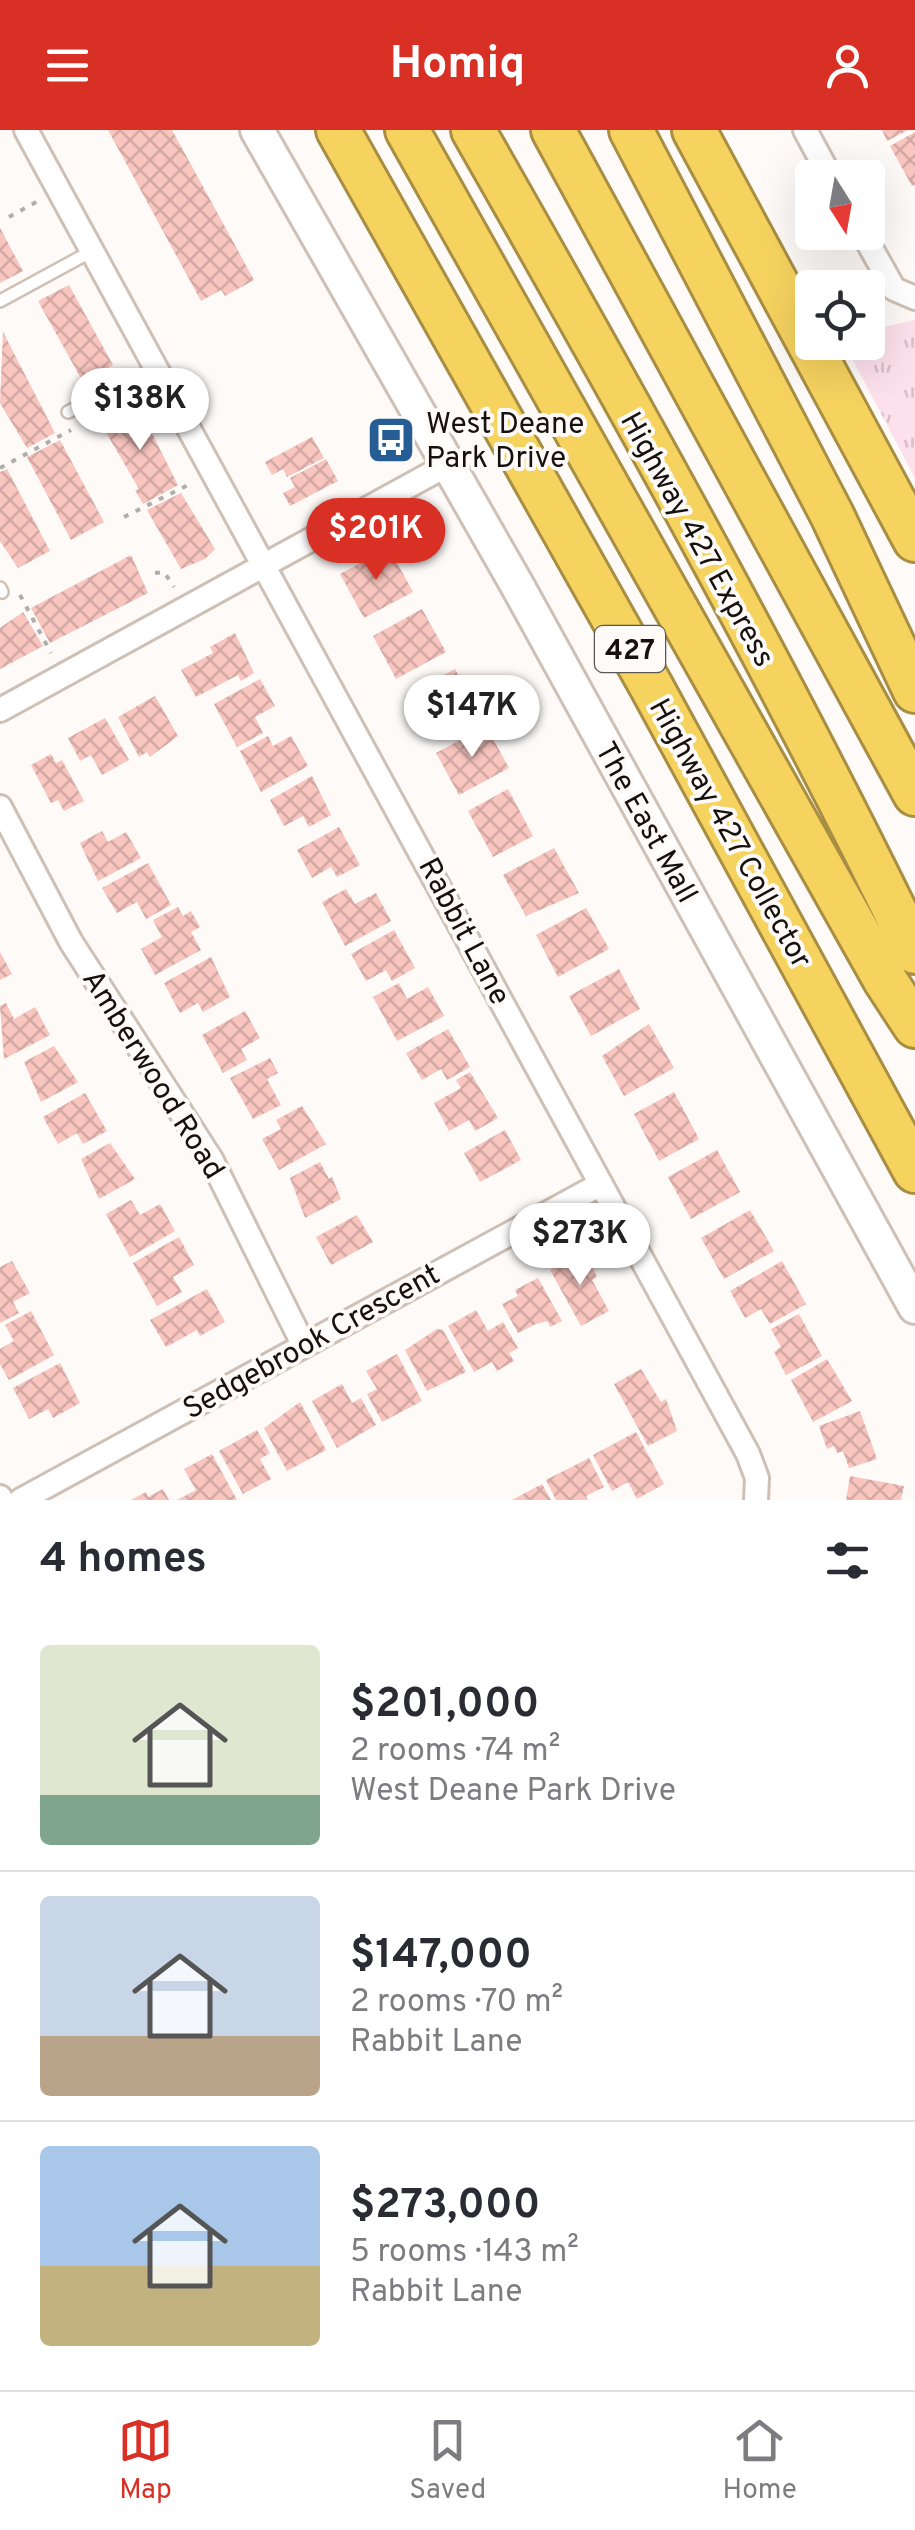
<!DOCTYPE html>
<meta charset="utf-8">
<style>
:root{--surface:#fff;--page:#f2f2f3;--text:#2b2b33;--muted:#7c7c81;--line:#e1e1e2;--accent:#d93025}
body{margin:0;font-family:Overpass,sans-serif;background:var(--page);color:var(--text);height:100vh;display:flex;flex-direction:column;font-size:38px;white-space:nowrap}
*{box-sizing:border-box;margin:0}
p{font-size:32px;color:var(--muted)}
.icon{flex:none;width:55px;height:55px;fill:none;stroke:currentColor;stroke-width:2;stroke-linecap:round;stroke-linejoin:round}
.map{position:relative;height:1370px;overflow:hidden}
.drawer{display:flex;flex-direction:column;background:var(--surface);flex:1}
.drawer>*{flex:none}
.needle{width:65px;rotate:169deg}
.buttons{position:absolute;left:795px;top:30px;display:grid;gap:20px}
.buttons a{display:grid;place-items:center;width:90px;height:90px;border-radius:10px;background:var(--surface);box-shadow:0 10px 40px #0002;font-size:50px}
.price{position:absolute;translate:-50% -85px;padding:0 22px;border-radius:35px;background:#fff;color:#222;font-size:32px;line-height:65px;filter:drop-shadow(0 2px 5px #0008)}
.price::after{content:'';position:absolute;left:50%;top:60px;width:30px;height:22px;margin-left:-15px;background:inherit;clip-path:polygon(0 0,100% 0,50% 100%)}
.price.current{background:var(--accent);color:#fff}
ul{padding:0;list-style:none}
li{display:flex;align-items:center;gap:30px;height:250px;padding:0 40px}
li+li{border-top:2px solid var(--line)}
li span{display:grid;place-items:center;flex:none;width:280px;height:200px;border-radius:10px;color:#555}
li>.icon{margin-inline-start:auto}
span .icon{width:120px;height:120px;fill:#fffc;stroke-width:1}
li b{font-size:42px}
h2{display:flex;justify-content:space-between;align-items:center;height:120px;padding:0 40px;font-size:42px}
header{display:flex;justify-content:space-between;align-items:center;height:130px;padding:0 40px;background:var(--accent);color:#fff;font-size:45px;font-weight:700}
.menu{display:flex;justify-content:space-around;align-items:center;height:140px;border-top:2px solid var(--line);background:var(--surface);font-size:28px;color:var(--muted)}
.menu a{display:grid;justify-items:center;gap:5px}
.menu .current{color:var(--accent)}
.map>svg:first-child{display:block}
.grass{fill:url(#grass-tufts)}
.building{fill:url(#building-cross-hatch)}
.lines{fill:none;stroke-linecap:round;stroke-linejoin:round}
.lane-casing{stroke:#cec0b5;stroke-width:16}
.street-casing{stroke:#cec0b5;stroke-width:28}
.secondary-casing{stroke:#cec0b5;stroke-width:38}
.highway-casing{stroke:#a88e43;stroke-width:48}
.path{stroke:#b1adab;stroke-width:4;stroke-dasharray:5 8;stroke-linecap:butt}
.lane{stroke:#fff;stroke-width:11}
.street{stroke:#fff;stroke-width:22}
.secondary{stroke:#fff;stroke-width:32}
.highway{stroke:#f6d25f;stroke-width:42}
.labels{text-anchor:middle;stroke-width:8;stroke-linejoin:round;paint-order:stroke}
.shield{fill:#fdfaf8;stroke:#5b5754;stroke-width:2.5}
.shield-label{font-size:28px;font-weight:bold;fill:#16110e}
.poi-label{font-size:30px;fill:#16110e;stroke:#fdfaf8;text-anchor:start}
.street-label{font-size:30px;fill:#16110e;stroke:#fdfaf8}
</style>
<header><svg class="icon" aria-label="menu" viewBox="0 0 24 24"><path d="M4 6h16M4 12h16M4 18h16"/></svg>Homiq<svg class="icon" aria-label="person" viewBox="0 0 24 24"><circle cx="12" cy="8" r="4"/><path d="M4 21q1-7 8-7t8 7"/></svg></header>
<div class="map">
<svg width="915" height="1370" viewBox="0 0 915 1370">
<defs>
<pattern id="grass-tufts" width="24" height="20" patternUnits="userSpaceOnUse" patternTransform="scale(2.5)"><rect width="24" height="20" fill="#fce0eb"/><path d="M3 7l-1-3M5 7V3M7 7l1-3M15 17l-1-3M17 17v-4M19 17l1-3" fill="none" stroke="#d7bfc8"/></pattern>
<pattern id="building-cross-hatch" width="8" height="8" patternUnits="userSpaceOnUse" patternTransform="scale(2.5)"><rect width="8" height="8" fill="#f8c5bf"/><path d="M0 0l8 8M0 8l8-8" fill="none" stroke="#d4a8a3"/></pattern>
</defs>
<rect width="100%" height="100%" fill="#fdfaf8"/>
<path class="grass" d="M868,185L879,198L915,190V348L844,213L868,212Z"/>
<path class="building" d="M108,0H172L254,150L225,166L221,160L201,171Z
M882,0H908L887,11Z
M915,2V55L912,56L890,16Z
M0,98L23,141L0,153Z
M69,155L113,235L83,252L38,171Z
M3,202L55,303L27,318L0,273Z
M132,275L138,276L178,355L143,374L135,360L139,359L100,292Z
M312,307L324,328L287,347L283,339L272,345L265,332Z
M60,310L104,392L71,410L27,327Z
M326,329L338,351L290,376L283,363L295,357L290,348Z
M7,339L50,421L18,438L0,411V342Z
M181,363L215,419L205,429L181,439L147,380Z
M389,418L413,462L364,488L340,444Z
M131,425L148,463L50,513L31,478Z
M422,479L446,522L396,549L373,506Z
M23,482L43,516L0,539V498Z
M235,503L254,543L241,551L238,545L196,567L181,540L213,523L210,517Z
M455,539L477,580L428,607L405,566Z
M260,549L275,576L255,587L263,603L237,617L214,574Z
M155,566L178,606L150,627L147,622L139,627L118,587Z
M105,588L129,630L102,645L91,625L80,631L68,608Z
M486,596L509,638L459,665L436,623Z
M268,606L273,616L291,606L308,636L261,662L240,621Z
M51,624L56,633L62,630L84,671L64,681L58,670L51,673L31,635Z
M312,646L331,685L309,697L303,686L284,696L270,670Z
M508,659L533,706L493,727L468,681Z
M339,697L360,735L337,747L331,737L312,748L297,720Z
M102,701L108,712L126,702L141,728L98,751L80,713Z
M554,718L579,763L526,786L503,745Z
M148,733L171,775L146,789L137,772L117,783L102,758Z
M346,759L355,774L376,763L391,791L345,816L322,772Z
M178,777L183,786L191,781L200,797L191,802L201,820L155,845L141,819L162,807L153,790Z
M586,778L609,819L558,847L536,805Z
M394,800L415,838L392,851L386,840L366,851L351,824Z
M0,822L12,844L0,850Z
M211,827L230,867L203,882L198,873L180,883L164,853Z
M619,839L640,879L591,906L569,866Z
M399,853L407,869L428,857L444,886L397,911L373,867Z
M6,873L14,889L35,877L50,905L4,929L0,876Z
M245,881L260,908L241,919L247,930L223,943L202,905Z
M649,894L674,938L624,966L602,926Z
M448,899L470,937L447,950L441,939L422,950L406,923Z
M54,916L78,952L41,972L24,932Z
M270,928L278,943L267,949L281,975L253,989L230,948Z
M470,942L498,988L475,1001L469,990L449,1001L434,973L461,958L456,950Z
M674,962L699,1009L659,1031L634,984Z
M85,963L107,1001L83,1014L77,1003L58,1014L43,987Z
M302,976L326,1014L279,1040L262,1009L281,999L276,990Z
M505,1000L521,1030L480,1052L464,1023Z
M110,1013L135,1049L99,1069L81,1029Z
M717,1020L740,1062L691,1089L668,1047Z
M320,1032L329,1049L332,1047L341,1069L305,1088L290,1048Z
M131,1070L140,1085L160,1074L175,1101L130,1127L106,1084Z
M750,1080L774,1121L724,1149L701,1108Z
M357,1085L373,1112L331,1135L316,1107Z
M179,1107L194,1135L173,1147L182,1162L157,1176L133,1133Z
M584,1121L597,1147L592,1150L609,1181L581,1196L550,1140Z
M12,1131L30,1163L13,1172L19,1183L0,1193V1137Z
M782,1131L806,1174L770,1194L761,1179L745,1188L730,1161Z
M538,1148L562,1191L550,1197L548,1191L536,1194L518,1203L502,1174L518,1166L515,1160Z
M207,1159L225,1192L200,1206L197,1200L166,1217L150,1190Z
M476,1180L488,1201L503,1192L518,1218L509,1223L514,1231L497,1241L492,1232L474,1242L448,1196Z
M31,1181L54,1225L9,1250L0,1234V1219L14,1211L5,1195Z
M799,1184L822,1226L786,1245L774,1222L781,1217L771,1199Z
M437,1199L443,1200L466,1242L427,1261L405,1220Z
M397,1224L422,1271L382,1292L367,1264L377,1259L366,1241Z
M827,1229L852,1271L813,1292L791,1250Z
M60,1233L80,1273L53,1288L48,1279L29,1289L13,1258Z
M641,1239L661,1272L666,1269L677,1301L648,1316L614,1254Z
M342,1254L352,1273L361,1268L376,1295L337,1318L312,1271Z
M300,1272L326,1320L287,1341L264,1298Z
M860,1281L877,1329L849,1338L843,1321L837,1323L834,1316L827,1319L819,1296Z
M257,1300L270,1323L260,1329L271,1349L243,1364L219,1321Z
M636,1302L664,1354L637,1369L628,1352L612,1361L593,1325Z
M212,1324L237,1370H177L196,1360L184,1339Z
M589,1328L604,1357L586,1366L588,1370H556L546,1350Z
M850,1346L904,1356L901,1370H846Z
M542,1354L551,1370H512Z
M163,1359L169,1370H131L146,1362L148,1367Z"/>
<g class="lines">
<g class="lane-casing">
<path id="lane" d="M0,171L92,121
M68,282L155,239
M0,458L2,462"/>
</g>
<g class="street-casing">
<path id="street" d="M26,0L748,1324L757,1348L756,1370
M805,0L831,48
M862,102L894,159L915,168
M0,580L447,335
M0,677L71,812L211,1029L303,1214
M0,1367L2,1370
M21,1370L601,1054"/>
</g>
<g class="secondary-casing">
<path id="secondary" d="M257,0L517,455L915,1177"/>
</g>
<g class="highway-casing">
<path id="highway" d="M338,0L651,556L915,1041
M407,0L885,850L915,896
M473,0C627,270 779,542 915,822
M553,0L915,664
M631,0L832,385L915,561
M694,0L915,410"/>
</g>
<path class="path" d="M9,87L40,70
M0,338L71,300
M124,387L188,355
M155,443L164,442L174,457
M20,465L51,523"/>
<use href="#lane" class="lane"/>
<use href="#street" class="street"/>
<use href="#secondary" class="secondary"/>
<use href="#highway" class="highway"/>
</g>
<defs>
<g id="bus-square" transform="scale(2.5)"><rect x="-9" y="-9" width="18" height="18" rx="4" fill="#275d95" stroke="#fdfaf8"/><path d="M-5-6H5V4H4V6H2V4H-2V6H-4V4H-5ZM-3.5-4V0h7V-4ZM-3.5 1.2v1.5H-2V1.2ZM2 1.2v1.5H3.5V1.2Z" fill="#fff"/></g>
</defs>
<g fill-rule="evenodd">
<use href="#bus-square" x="391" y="310"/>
</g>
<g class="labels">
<rect class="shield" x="595" y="496" width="70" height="46" rx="8"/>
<g class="shield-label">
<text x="630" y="529">427</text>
</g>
<g class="poi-label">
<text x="426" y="303">West Deane<tspan x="426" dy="34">Park Drive</tspan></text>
</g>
<g class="street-label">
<text transform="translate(698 409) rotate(61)" y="10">Highway 427 Express</text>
<text transform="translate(647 692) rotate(61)" y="10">The East Mall</text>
<text transform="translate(731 703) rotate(61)" y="10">Highway 427 Collector</text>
<text transform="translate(465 801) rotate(62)" y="10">Rabbit Lane</text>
<text transform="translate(154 944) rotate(58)" y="10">Amberwood Road</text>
<text transform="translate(311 1211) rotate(-29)" y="10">Sedgebrook Crescent</text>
</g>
</g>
</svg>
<div class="buttons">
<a><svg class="needle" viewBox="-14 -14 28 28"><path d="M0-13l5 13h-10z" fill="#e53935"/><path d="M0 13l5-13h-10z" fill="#7c7c81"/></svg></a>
<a><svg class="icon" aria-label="locate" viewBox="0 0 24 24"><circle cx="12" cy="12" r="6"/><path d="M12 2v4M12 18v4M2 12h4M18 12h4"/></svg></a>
</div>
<b class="price" style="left:140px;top:323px">$138K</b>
<b class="price current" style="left:376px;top:453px">$201K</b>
<b class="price" style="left:472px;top:630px">$147K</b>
<b class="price" style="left:580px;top:1158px">$273K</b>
</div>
<section class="drawer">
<h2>4 homes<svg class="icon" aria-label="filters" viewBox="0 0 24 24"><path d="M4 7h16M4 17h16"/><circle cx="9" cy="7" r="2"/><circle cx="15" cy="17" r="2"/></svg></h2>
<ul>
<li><span style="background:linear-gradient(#dfe7d0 75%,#7fa58c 0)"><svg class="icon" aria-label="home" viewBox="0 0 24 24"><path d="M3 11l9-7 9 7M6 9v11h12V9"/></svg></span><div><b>$201,000</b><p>2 rooms · 74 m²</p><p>West Deane Park Drive</p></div></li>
<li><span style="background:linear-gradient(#c9d6e8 70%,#b9a48a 0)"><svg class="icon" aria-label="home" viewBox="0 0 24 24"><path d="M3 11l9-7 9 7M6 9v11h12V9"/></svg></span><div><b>$147,000</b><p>2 rooms · 70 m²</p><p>Rabbit Lane</p></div></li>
<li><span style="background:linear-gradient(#a9c7e8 60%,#c2b280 0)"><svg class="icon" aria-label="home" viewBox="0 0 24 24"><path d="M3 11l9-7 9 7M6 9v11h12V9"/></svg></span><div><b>$273,000</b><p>5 rooms · 143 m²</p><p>Rabbit Lane</p></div></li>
</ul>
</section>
<nav class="menu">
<a class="current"><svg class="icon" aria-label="map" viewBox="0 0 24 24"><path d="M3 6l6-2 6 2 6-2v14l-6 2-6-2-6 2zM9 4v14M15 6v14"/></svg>Map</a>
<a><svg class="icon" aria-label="saved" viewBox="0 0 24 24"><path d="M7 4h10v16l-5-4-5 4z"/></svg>Saved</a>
<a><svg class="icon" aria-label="home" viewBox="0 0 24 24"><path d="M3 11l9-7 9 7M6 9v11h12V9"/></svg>Home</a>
</nav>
